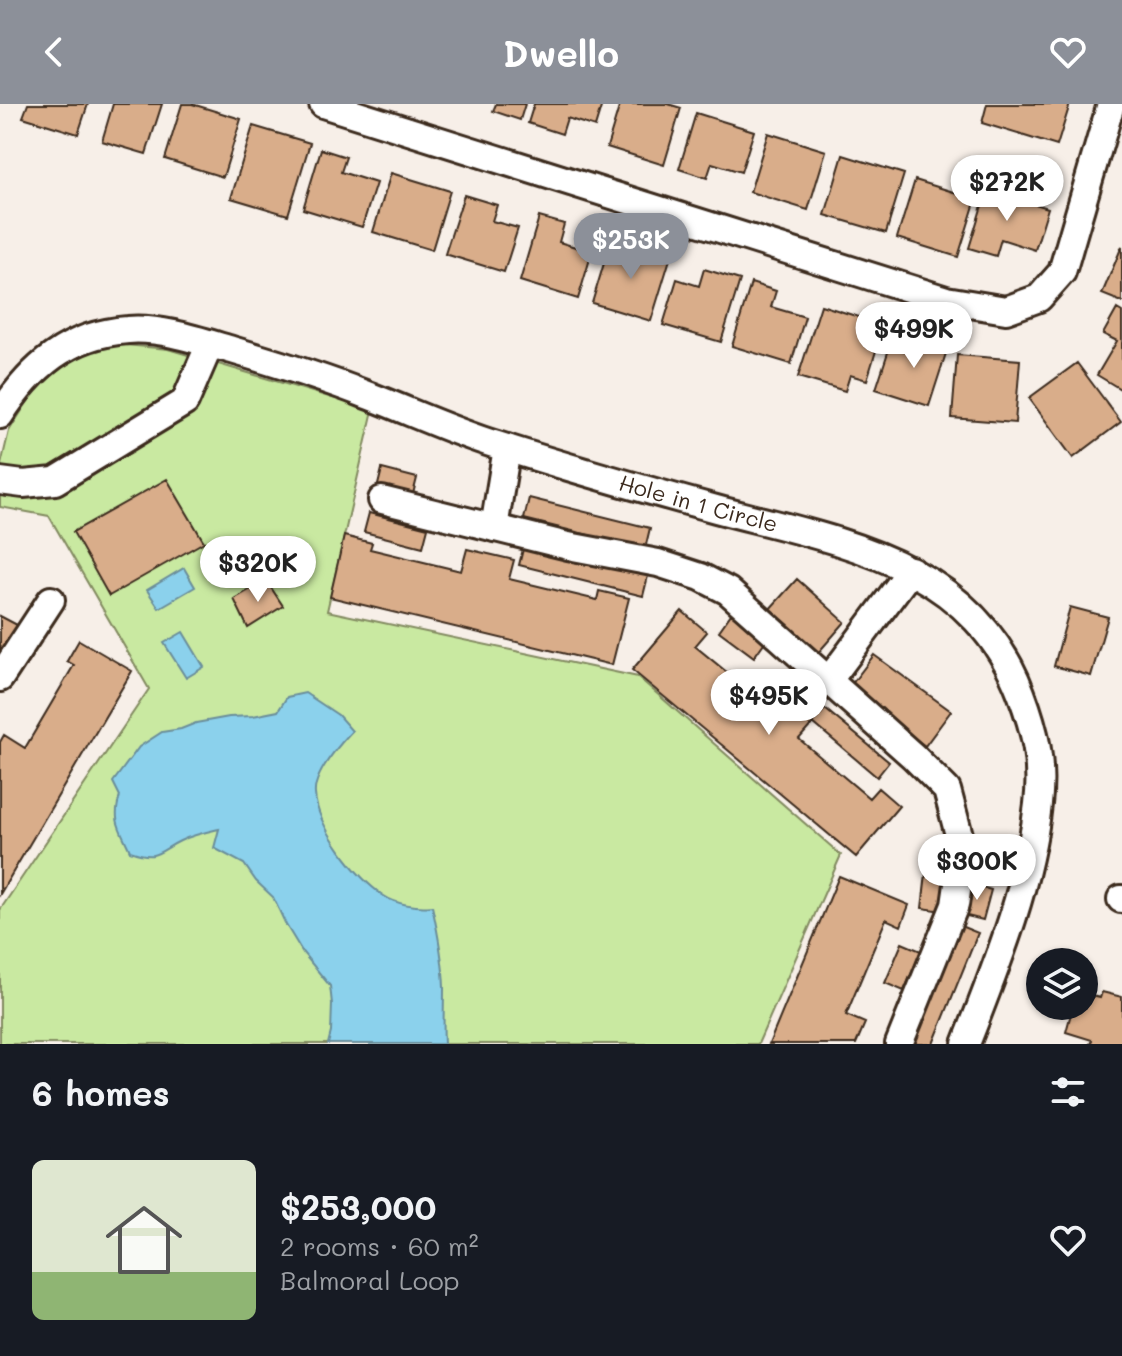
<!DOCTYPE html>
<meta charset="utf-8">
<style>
:root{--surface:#171b24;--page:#242831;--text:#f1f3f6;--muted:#9ea1a6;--line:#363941;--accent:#8c9099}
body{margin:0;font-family:Mali,sans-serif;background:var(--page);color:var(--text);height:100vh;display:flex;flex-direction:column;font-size:30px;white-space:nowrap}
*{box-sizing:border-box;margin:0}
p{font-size:26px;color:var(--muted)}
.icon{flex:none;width:44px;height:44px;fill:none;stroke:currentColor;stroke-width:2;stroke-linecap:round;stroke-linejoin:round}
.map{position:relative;height:940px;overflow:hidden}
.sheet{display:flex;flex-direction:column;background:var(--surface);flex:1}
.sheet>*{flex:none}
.tools{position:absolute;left:1026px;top:844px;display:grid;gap:16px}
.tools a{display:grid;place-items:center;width:72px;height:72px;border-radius:50%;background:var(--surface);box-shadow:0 2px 6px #0004;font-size:40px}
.price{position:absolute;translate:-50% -68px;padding:0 18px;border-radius:28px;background:#fff;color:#222;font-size:26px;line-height:52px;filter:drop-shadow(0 2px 4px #0008)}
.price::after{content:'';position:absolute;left:50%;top:48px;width:24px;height:18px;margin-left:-12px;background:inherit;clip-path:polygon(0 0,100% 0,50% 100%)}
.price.active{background:var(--accent);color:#fff}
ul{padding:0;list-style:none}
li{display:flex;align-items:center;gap:24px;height:200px;padding:0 32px}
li+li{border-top:2px solid var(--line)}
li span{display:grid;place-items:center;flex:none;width:224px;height:160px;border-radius:12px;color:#555}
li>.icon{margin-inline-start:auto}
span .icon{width:96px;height:96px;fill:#fffc;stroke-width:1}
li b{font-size:34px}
h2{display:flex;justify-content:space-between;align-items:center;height:96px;padding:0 32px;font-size:34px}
header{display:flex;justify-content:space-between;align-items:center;height:104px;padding:0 32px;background:var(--accent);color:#fff;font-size:36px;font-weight:700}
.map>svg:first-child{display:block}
.green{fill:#c9e9a1;stroke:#828a60;stroke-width:2}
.water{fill:#8bd1ec;stroke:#6b8e9a;stroke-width:2}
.building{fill:#d9ad8a;stroke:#3b2a1e;stroke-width:2}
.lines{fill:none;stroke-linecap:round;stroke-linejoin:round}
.minor-casing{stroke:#3b2a1e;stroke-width:32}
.minor{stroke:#fff;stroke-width:26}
.labels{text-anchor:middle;stroke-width:7;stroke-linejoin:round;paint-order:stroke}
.street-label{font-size:22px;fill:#3b2a1e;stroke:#fff}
</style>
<header><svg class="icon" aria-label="back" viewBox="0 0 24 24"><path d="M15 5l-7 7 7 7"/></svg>Dwello<svg class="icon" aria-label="heart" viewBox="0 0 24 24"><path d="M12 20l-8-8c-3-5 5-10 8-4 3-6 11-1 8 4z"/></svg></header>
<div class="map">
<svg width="1122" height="940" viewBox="0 0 1122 940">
<rect width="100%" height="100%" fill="#f7efe8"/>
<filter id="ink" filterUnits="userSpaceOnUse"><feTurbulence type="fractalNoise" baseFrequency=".0125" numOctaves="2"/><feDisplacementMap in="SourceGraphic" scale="16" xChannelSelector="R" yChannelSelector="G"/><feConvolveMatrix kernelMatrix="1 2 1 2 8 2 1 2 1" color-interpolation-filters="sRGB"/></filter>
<g filter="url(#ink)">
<path class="green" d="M115,240L168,245L373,306L327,507L638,573L841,751L758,940H0V806L149,585L49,412L0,403V365L9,327L35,286L76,252Z"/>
<path class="water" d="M184,464L195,483L159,504L147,486Z
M183,528L204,563L186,574L164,539Z
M305,589L338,611L352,627C339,641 313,670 315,690C317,723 357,774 384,792C396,800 417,804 432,802C438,829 443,855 444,883C444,902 443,921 444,940H328L331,928L332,900L330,882L303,849L286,821L273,793L256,777L244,760L214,744L219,725C206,728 192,731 180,737C157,748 158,757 130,747C120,724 112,717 120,692L113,678L139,643L162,628L181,625L196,619L229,613L253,612L278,607L287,593Z"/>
<path class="building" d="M28,0H88L78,30L23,13Z
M113,0H162L146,50L102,37Z
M182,0H192L241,15L223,73L165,55Z
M496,0H525L520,16L493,7Z
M534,0H602L595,23L567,14L562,30L528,19Z
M620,0H668L681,4L664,61L607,43Z
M987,0H1070L1057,42L982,19Z
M696,9L754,27L741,68L712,59L707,74L679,65Z
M253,22L310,39L288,111L231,94Z
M768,29L826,47L808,106L750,88Z
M321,45L346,53L341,68L376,79L362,123L303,105Z
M843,51L904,70L886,129L825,111Z
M391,69L450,87L432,146L373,128Z
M915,76L976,95L958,153L897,134Z
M987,85L1048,104L1035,146L1001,135L996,152L969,144Z
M464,91L497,101L492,117L518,124L504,168L445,150Z
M539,113L564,120L559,138L592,148L578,195L520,177Z
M611,136L670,155L651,217L592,199Z
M1122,142V198L1102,190Z
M704,165L740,176L721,238L663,221L677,175L699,182Z
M751,179L776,187L771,203L805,213L791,260L732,242Z
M821,201L884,221L867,276L850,271L845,287L798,273Z
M1117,205L1122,208V286L1097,271L1117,237L1103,230Z
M913,229L949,240L929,302L876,285L890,242L908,248Z
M957,251L1020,256L1015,319L952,314Z
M1077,259L1121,318L1073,354L1029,294Z
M382,365L417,374L412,394L377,385Z
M167,375L204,438L109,492L73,428Z
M529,394L650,424L645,445L524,415Z
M369,409L428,424L423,443L364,428Z
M344,432L372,439L370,445L461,467L467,445L514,456L509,475L597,496L599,487L629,494L612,561L330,493Z
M524,441L648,472L643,492L519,461Z
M797,475L845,518L817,550L768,507Z
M266,476L283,502L248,524L234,495Z
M1070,503L1108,513L1091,572L1054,562Z
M682,507L707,528L695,542L767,601L778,587L814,617L825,605L889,658L877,673L813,619L799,635L869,694L878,684L899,702L856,753L632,566Z
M731,510L766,536L754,553L719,527Z
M0,512L19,522L0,557Z
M79,536L132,567L0,790V638L4,631L25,644L74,561L67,557Z
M874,551L951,607L925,642L848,585Z
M927,761L948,763L943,807L922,804Z
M839,772L909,801L901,822L886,815L846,911L865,919L856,940H769Z
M971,780L991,786L983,816L963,811Z
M958,821L978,829L933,940H914L910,938Z
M902,839L921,847L904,887L885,879Z
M1102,888L1122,893V940H1090L1092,936L1066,928L1073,902H1084V890L1100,894Z"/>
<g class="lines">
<g class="minor-casing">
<g id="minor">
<path d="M323,0L946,196L1006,206L1039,194L1062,168L1111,0"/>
<path id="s1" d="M0,311C31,263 68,230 128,226C160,223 201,237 232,246C276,259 319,272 362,289C407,306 451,327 497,341C569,364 643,385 716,405C836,437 971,456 1021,589C1035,626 1043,659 1038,700C1029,783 996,863 966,940"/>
<path d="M0,377L23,380L55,377L185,298L210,240"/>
<path d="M382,396L568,442L658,459L701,473L728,487L913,652L947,686L963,746L955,801L899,940"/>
<path d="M494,424L507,344"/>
<path d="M0,574L51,496"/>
<path d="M829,576L911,466"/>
<path d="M1121,795H1122"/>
</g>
</g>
<use href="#minor" class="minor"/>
</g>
</g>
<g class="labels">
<g class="street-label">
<text dy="8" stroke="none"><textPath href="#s1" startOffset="758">Hole in 1 Circle</textPath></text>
</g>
</g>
</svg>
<div class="tools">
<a><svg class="icon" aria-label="layers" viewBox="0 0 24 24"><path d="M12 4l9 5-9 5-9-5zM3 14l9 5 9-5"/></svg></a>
</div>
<b class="price" style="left:1007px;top:119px">$272K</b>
<b class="price active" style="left:631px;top:177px">$253K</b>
<b class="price" style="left:914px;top:266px">$499K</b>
<b class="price" style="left:258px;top:500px">$320K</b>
<b class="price" style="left:769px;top:633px">$495K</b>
<b class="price" style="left:977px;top:798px">$300K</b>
</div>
<section class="sheet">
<h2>6 homes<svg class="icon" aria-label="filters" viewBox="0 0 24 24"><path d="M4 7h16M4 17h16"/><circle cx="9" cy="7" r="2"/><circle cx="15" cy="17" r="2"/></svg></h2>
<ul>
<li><span style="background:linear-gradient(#dfe7d0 70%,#8fb573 0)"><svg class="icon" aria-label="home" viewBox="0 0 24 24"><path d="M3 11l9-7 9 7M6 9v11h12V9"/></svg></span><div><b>$253,000</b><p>2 rooms · 60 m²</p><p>Balmoral Loop</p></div><svg class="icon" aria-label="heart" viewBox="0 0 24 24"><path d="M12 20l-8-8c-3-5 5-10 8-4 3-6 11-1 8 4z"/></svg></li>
</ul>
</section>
